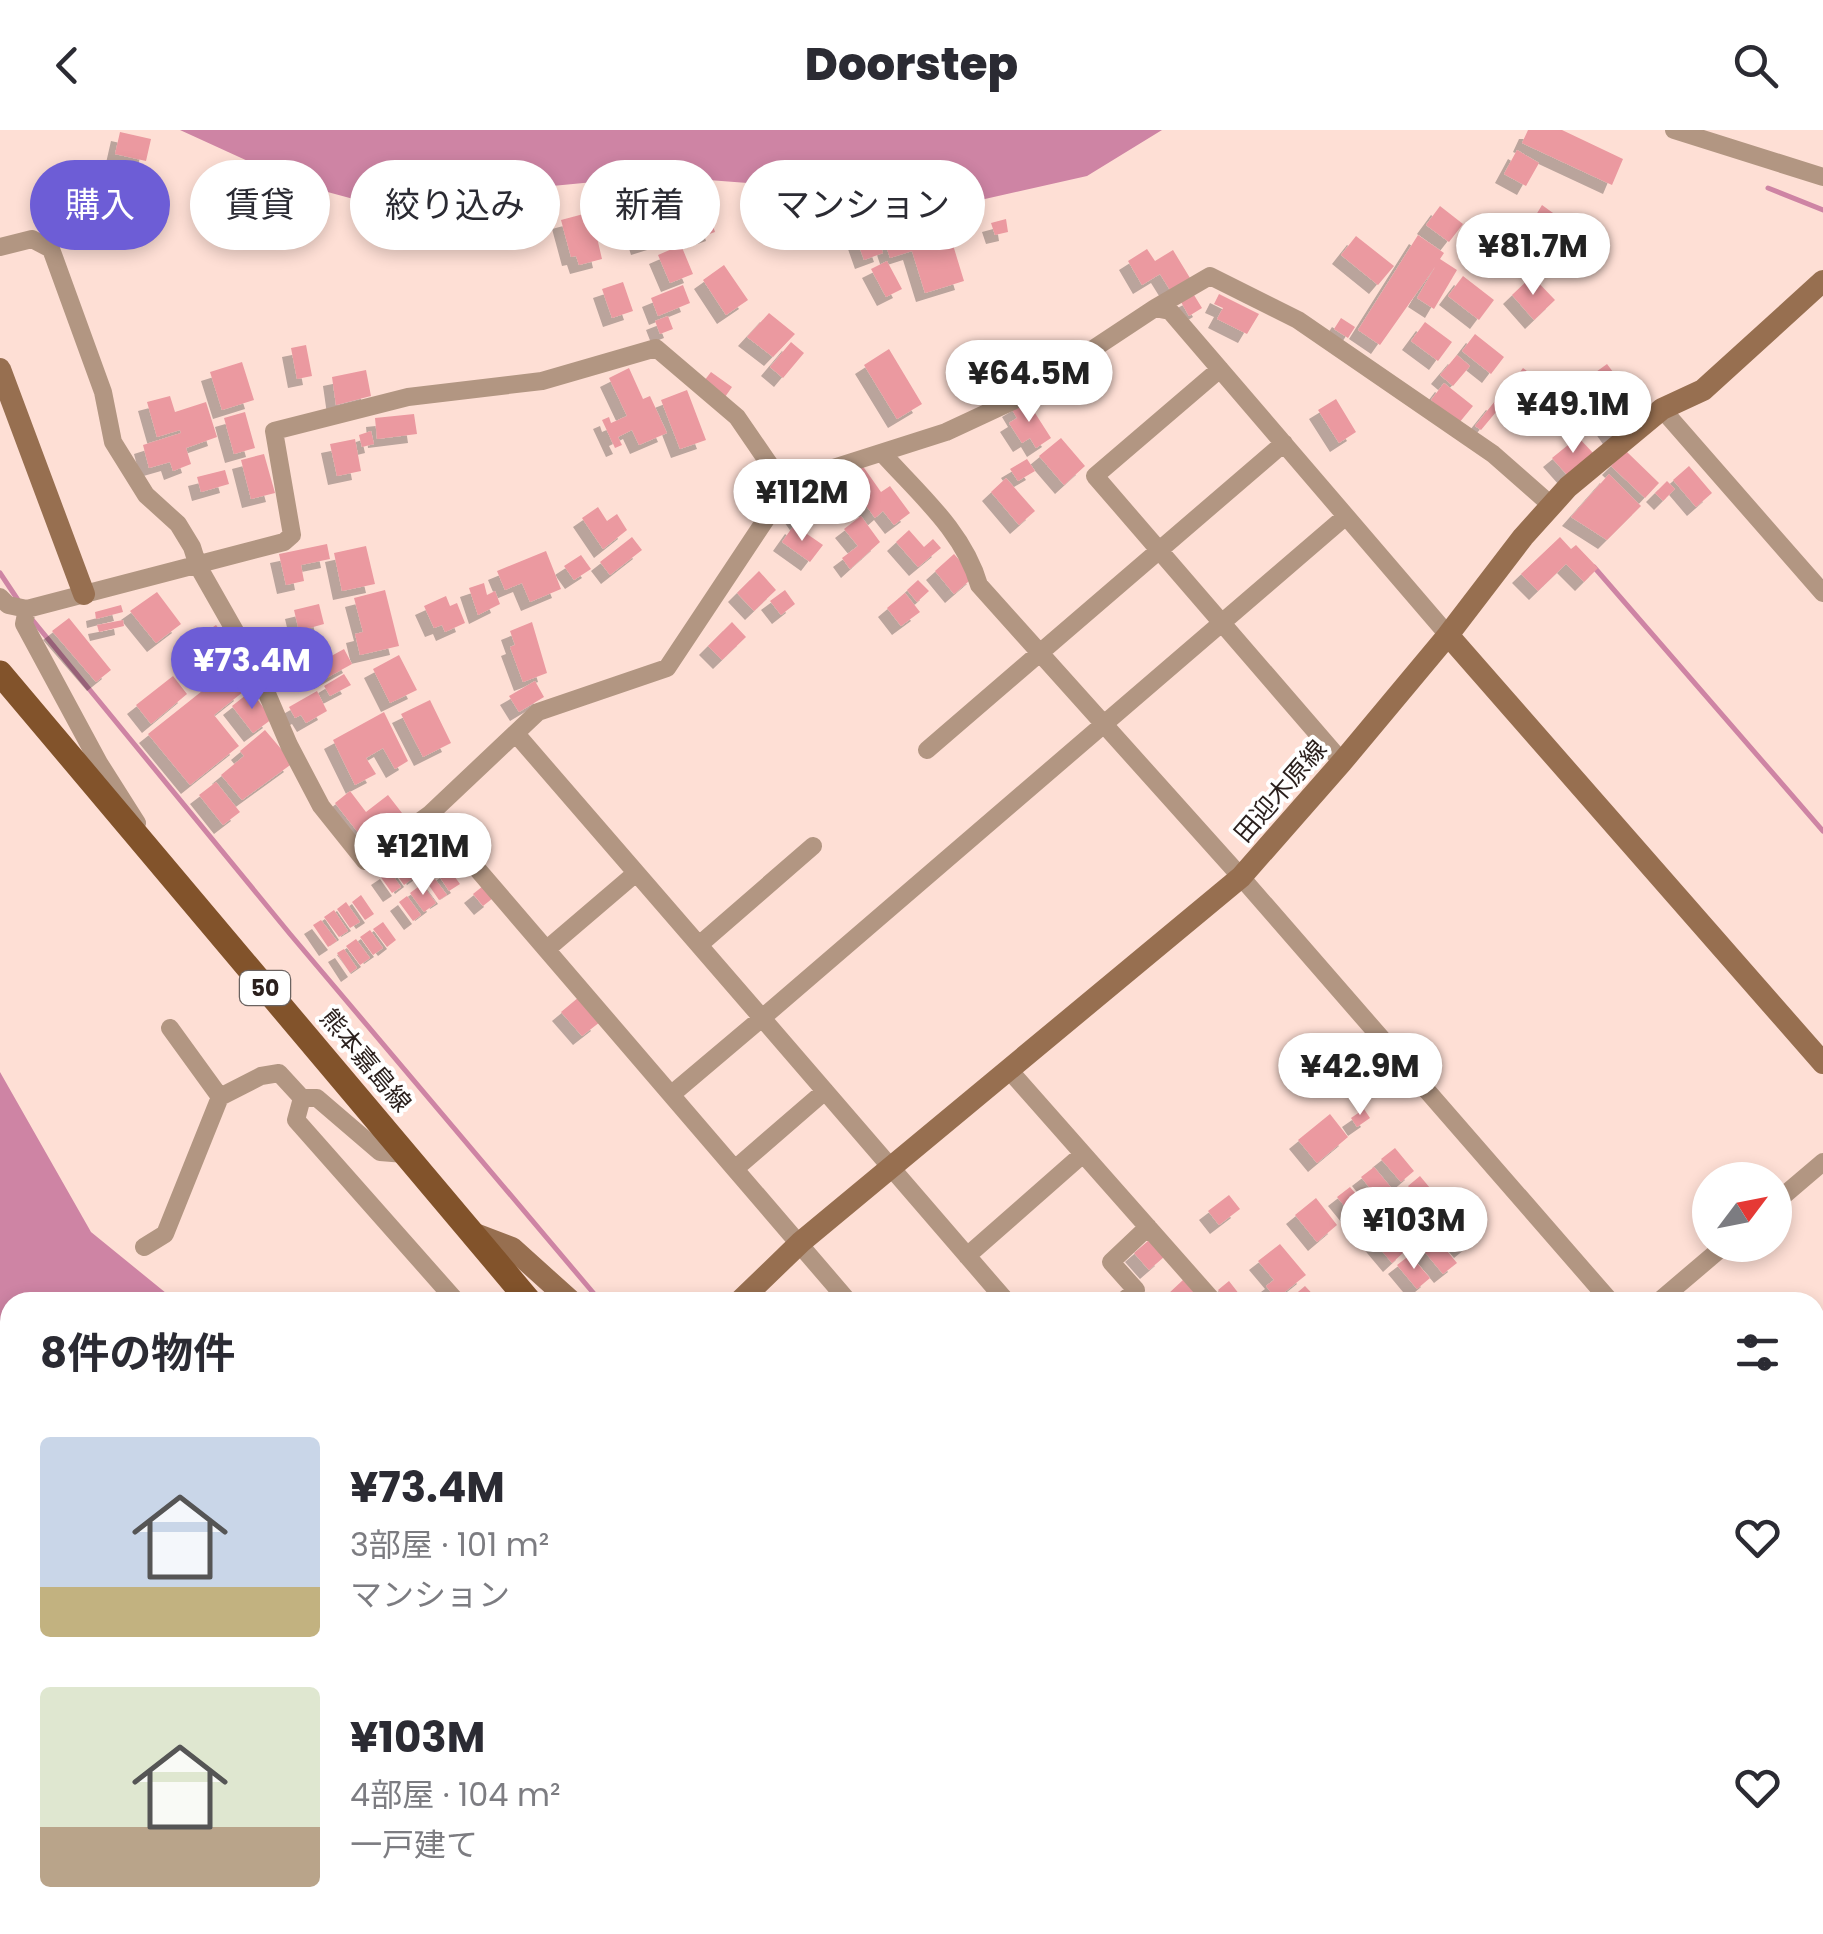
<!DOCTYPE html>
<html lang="ja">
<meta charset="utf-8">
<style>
:root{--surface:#fff;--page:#f2f2f3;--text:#2b2b33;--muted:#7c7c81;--accent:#6d5dd6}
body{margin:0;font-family:Poppins,"Noto Sans JP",sans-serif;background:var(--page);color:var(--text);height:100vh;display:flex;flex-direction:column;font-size:38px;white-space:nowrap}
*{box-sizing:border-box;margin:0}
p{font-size:32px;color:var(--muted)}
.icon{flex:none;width:55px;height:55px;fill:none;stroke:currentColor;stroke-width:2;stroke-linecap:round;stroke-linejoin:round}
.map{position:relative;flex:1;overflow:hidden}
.drawer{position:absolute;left:0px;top:1162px;width:1825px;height:642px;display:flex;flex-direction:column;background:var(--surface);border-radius:30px 30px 0 0;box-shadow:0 5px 15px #0003}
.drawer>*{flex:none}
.banner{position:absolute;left:30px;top:30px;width:1000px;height:90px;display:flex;gap:20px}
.needle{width:65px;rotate:58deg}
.buttons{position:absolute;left:1692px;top:1032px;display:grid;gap:20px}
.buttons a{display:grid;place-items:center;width:100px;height:100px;border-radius:50%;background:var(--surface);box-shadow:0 5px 15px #0003;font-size:50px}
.price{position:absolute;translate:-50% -85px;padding:0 22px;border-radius:35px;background:#fff;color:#222;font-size:32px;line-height:65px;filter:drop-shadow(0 2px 5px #0008)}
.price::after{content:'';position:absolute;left:50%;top:60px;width:30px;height:22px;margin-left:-15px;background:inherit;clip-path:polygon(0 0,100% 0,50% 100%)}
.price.current{background:var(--accent);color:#fff}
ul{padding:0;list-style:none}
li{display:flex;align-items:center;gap:30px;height:250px;padding:0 40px}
li span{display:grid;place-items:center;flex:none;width:280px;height:200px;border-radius:10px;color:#555}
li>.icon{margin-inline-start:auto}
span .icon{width:120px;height:120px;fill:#fffc;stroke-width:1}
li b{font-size:42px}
h2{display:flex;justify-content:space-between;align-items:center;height:120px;padding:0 40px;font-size:42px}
.chip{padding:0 35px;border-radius:45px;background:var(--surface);box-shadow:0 5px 15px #0003;font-size:35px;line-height:90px}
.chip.current{background:var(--accent);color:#fff}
header{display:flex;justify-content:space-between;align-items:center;height:130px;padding:0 40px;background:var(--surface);font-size:45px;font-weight:800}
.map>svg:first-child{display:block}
.water{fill:#ce84a4}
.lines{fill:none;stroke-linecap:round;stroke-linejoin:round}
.stream{stroke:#ce84a4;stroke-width:5}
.building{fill:#eb99a0;filter:url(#shadow)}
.street{stroke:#b29682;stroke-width:18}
.secondary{stroke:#976f50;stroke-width:22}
.primary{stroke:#82532b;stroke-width:25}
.labels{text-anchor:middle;stroke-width:8;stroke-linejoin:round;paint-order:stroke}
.shield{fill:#fff;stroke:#6b6361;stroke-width:2.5}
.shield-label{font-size:22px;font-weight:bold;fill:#2b201d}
.street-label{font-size:25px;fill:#2b201d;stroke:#fff}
</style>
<header><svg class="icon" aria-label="back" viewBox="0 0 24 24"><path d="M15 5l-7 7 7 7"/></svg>Doorstep<svg class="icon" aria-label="search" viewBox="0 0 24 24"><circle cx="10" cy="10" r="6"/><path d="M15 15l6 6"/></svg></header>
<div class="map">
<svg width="1823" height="1804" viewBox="0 0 1823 1804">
<defs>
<filter id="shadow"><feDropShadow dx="-9" dy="9" stdDeviation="0" flood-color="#0004"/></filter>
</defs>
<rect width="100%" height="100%" fill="#fedfd5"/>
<path class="water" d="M180,0H1162L1087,46L954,76L788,56L656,46L468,64L383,77L298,54Z
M0,942L91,1102L177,1172H10V1492L0,1481Z
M293,1795H668L675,1804H301Z"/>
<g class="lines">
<path class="stream" d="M1768,58L1823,80
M1594,437L1823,701
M0,443L18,470
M30,487L290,804L601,1172
M1157,1795L1165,1804"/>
</g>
<path class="building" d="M1528,0H1562L1623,29L1612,55L1522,13Z
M120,2L151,9L146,31L115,24Z
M1517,20L1539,33L1526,56L1504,44Z
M150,44L155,63L141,67L143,75L125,80L117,52Z
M274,58L282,91L259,97L251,65Z
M657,68L669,107L640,116L628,77Z
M705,72L715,102L684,113L673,83Z
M1542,75L1571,96L1568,104L1536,85Z
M1440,76L1463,94L1449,112L1426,95Z
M591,82L602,129L579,135L576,126L571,127L561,90Z
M1006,89L1008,102L995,105L991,93Z
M871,90L883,123L864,130L852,96Z
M930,96L934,110L950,105L964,151L925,163L912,121L890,128L884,110Z
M1418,105L1444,123L1440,129L1457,140L1434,179L1417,168L1435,137L1380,215L1358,200Z
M1356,106L1394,136L1378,155L1341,125Z
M681,115L693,144L670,153L658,125Z
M1147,119L1155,131L1173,120L1190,148L1170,160L1160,144L1142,155L1128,131Z
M887,131L902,159L886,167L871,139Z
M724,135L748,170L726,185L703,150Z
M1463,146L1494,170L1479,190L1448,166Z
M1532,146L1555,170L1534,190L1512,165Z
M623,152L633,181L612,188L602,159Z
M683,155L690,173L658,186L651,168Z
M1219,164L1259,184L1247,204L1217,189L1223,178L1214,174Z
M1194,165L1202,178L1189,186L1181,172Z
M769,183L795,204L773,227L747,207Z
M668,186L673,199L660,204L655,191Z
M1341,188L1355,197L1348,208L1334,199Z
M1425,192L1452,212L1438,231L1411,211Z
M1475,204L1504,227L1491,244L1462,221Z
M791,212L804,223L783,248L770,237Z
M306,215L312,246L297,249L291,218Z
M889,219L922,274L897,289L864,235Z
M1457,225L1470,236L1453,256L1440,245Z
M242,232L254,270L222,280L210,242Z
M1607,234L1625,258L1608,271L1589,247Z
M629,238L643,269L650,266L667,303L639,315L632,300L618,307L622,315L615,318L602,290L609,287L611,293L627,286L609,248Z
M1523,238L1544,254L1529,275L1507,259Z
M366,240L371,266L336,275L332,247Z
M711,242L732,257L725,267L704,251Z
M1562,248L1579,262L1556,292L1539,278Z
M1444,253L1473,276L1459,293L1431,270Z
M687,260L706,310L680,319L661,270Z
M170,266L175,282L206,272L217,307L186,318L191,334L173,341L170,332L149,338L143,315L181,303L180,300L157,307L147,272Z
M1026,269L1051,308L1036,318L1030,308L1022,313L1009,293L1017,288L1011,278Z
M1336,269L1356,302L1339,313L1318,280Z
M1495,271L1501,276L1481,300L1475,296Z
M1623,271L1640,294L1616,311L1600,288Z
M245,282L255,318L234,324L224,288Z
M414,284L417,304L377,309L375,288Z
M371,301L374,314L362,317L359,305Z
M1578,307L1594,324L1568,346L1552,328Z
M1061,308L1085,336L1064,355L1039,326Z
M355,309L361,341L337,346L330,314Z
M1626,321L1659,353L1645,368L1611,336Z
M264,324L275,363L251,369L241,330Z
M1027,329L1035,341L1018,351L1010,339Z
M862,335L881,362L890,356L910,383L894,395L883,381L875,388L845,347Z
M1689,336L1712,363L1696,377L1673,350Z
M225,340L229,354L201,362L197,347Z
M1609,344L1641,376L1607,410L1571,387Z
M1006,348L1035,381L1019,395L991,362Z
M827,351L840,370L803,397L789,377Z
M1667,351L1675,359L1663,371L1655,363Z
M598,377L607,391L617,384L627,400L603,419L582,388Z
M861,386L880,412L850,439L842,428L858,416L844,399Z
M794,395L823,415L810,432L782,412Z
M909,400L924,417L933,409L941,418L918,437L896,412Z
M632,407L642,420L610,445L600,432Z
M1560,407L1571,419L1576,415L1598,438L1584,452L1566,434L1538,461L1521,444Z
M327,414L330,429L301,435L304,451L286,455L279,424Z
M366,416L375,454L342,461L334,423Z
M546,421L561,459L530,472L522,453L505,460L497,441Z
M954,424L971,443L976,445L954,464L935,441Z
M581,425L591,439L574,450L564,436Z
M759,441L776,460L754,481L737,463Z
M918,450L929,461L917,472L907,460Z
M484,453L487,465L495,461L500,474L478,485L469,458Z
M385,460L399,516L360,525L355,504L363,502L354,468Z
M785,460L795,474L781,485L770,471Z
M157,462L181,494L156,513L130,481Z
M905,463L920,482L901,496L887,478Z
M446,466L450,476L457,473L465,493L445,502L442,495L434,498L424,476Z
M319,474L324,494L299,501L294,480Z
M121,475L123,482L96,489L95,482Z
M69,488L111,540L96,552L52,501Z
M123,490L124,496L99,502L97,495Z
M532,492L547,543L523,552L510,517L515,515L510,501Z
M732,492L746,507L722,530L708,516Z
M216,495L237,523L215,541L198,518L192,522L184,512L204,497L207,501Z
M344,519L352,534L323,550L315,535Z
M399,525L417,560L390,573L373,539Z
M226,542L243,562L214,585L239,616L190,655L148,604Z
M344,544L351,555L330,566L324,556Z
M173,546L187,564L151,594L136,575Z
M535,551L544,567L519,582L509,566Z
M251,561L272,589L253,603L232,576Z
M317,561L327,581L306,593L301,585L295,588L289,577Z
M430,570L451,613L423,627L401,584Z
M384,582L408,631L395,639L383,618L366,628L376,644L355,655L333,610Z
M265,600L293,633L242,670L221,645L244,626L240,621Z
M216,652L240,682L223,695L199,665Z
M350,661L366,682L388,665L402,683L367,714L335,673Z
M436,703L449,721L439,728L427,710Z
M425,713L437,730L428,736L416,719Z
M414,722L426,739L416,746L404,729Z
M401,731L413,748L404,755L392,738Z
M449,739L460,754L449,761L439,746Z
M389,740L401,757L392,763L380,746Z
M435,749L447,765L439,770L428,754Z
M422,754L436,773L424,782L410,763Z
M483,756L493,768L483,776L473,764Z
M361,765L374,784L365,790L352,772Z
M407,766L421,785L413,791L399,772Z
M346,772L360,792L350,798L337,779Z
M334,780L348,801L339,807L324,787Z
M321,790L337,811L328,817L313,795Z
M383,792L396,810L387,817L373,799Z
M370,800L383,818L373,825L360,807Z
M356,809L370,828L360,835L346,816Z
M344,819L357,838L350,843L337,823Z
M579,867L600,892L582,906L561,882Z
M1364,979L1370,988L1357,997L1351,988Z
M1330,984L1348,1007L1317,1033L1298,1010Z
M1395,1018L1414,1041L1401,1052L1381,1029Z
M1374,1037L1394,1061L1381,1072L1361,1047Z
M1420,1046L1450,1082L1438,1092L1408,1056Z
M1350,1057L1368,1078L1355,1089L1337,1067Z
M1229,1065L1240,1079L1219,1095L1208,1081Z
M1399,1065L1422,1094L1409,1104L1386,1076Z
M1316,1068L1337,1095L1317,1112L1295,1085Z
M1375,1085L1405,1121L1392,1133L1361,1096Z
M1456,1087L1474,1110L1463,1119L1444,1096Z
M1428,1098L1457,1133L1443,1144L1414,1109Z
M1149,1110L1164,1127L1149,1140L1134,1123Z
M1280,1114L1306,1145L1276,1169L1266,1156L1274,1150L1258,1131Z
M1410,1125L1430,1148L1417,1159L1397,1135Z
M1183,1150L1204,1172H1175L1168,1164Z
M1229,1151L1243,1169L1238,1172H1228L1218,1160Z
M1305,1156L1320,1172H1286Z
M32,1795H63L69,1804H39Z
M1184,1795H1203L1211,1804H1186L1180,1798Z
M1209,1795H1265L1273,1804H1217Z
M1272,1795H1371L1380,1804H1280Z"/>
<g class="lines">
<path class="street" d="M1674,0L1823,47
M0,117L32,109L51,119L103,262L113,312L146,365L178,394L192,417L198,436L256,538L289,615L321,676L365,731L430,684L538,582L667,538L770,383L783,354L946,302L1019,268L1155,178L1210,146L1298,190L1493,324L1551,375
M1155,178L1170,181L1448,505
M1220,239L1095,346L1342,632
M1662,279L1823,463
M883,324C919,364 964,402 979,455L1241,747L1611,1172
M0,467L8,475L27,479L284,412L292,405L274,301L408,267L542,251L656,218L737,287L783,354
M27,479L24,494L99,633L137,693
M517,605L762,888L1346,386
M927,620L1284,313
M430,684L849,1172
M699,815L813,716
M547,819L636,743
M170,898L220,967L261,946L279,943L302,968
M1009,940L1214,1172
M672,964L762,888L1007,1172
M405,1024L380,1022L317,968H302L296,990L457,1172
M736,1038L825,961
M1775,1073L1823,1032
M144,1117L165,1104L220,967
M967,1126L1083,1024
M1122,1172L1136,1160L1111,1132L1148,1097
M1658,1172L1725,1115
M0,1567L10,1580
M89,1795L92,1804
M165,1795L172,1804
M1117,1795L1123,1804
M1389,1795L1397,1804"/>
<path class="secondary" d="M0,239L84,464
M1448,505L1823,933
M470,1102L512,1118L572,1172
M739,1172L801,1112L1241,747L1342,632L1448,505L1523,407L1568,357L1662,279L1703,260L1823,151
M222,1804L234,1795"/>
<path class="primary" d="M0,543L530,1172
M1073,1795L1081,1804"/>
</g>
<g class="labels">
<rect class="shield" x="240" y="841" width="50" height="34" rx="8"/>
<g class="shield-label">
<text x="265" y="866">50</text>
</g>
<g class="street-label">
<text transform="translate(1280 661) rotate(-49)" y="9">田迎木原線</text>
<text transform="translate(366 930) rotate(50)" y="9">熊本嘉島線</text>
</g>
</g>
</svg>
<div class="buttons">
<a><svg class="needle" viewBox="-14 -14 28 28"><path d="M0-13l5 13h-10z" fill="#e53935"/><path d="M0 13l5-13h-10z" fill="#7c7c81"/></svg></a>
</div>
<b class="price" style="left:1533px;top:168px">¥81.7M</b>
<b class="price" style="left:1029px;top:295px">¥64.5M</b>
<b class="price" style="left:1573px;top:326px">¥49.1M</b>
<b class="price" style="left:802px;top:414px">¥112M</b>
<b class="price current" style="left:252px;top:582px">¥73.4M</b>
<b class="price" style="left:423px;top:768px">¥121M</b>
<b class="price" style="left:1360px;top:988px">¥42.9M</b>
<b class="price" style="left:1414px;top:1142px">¥103M</b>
<div class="banner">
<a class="chip current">購入</a>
<a class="chip">賃貸</a>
<a class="chip">絞り込み</a>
<a class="chip">新着</a>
<a class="chip">マンション</a>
</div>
<section class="drawer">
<h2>8件の物件<svg class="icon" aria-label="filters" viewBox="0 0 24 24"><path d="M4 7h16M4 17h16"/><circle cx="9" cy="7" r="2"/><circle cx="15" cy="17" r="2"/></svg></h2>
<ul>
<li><span style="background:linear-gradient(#c9d6e8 75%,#c2b280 0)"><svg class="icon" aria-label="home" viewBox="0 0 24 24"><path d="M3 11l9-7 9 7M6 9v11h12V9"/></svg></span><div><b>¥73.4M</b><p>3部屋 · 101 m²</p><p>マンション</p></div><svg class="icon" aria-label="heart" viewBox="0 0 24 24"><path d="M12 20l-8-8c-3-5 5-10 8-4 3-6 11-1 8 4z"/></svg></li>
<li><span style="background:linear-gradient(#dfe7d0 70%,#b9a48a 0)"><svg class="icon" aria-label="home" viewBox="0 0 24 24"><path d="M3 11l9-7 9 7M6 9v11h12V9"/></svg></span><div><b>¥103M</b><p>4部屋 · 104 m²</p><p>一戸建て</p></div><svg class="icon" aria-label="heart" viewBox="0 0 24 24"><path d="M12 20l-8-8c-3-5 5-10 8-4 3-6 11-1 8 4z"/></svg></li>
</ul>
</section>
</div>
